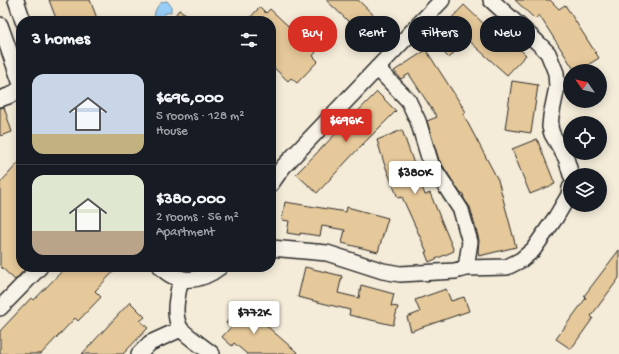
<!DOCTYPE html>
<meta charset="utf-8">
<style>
:root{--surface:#171b24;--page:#242831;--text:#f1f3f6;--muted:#9ea1a6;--line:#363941;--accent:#d93025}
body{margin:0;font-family:"Gochi Hand",sans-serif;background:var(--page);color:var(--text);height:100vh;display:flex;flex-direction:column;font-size:15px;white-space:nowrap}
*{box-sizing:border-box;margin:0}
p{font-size:13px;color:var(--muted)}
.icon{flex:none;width:22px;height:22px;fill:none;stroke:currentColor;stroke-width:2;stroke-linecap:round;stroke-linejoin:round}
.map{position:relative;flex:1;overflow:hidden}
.details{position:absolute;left:16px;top:16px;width:260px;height:256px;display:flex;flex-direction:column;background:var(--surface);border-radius:16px;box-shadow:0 2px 10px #0003}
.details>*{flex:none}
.top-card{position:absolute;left:288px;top:16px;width:271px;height:36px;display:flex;gap:8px}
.needle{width:26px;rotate:304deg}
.fabs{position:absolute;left:563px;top:64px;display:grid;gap:8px}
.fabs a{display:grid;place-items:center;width:44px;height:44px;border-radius:50%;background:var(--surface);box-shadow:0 2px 10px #0003;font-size:20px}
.price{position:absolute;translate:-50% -34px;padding:0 9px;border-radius:4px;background:#fff;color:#222;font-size:13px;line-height:26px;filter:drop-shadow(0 1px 2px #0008)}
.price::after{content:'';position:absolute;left:50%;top:24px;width:12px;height:9px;margin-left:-6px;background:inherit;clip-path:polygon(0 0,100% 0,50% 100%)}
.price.selected{background:var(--accent);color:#fff}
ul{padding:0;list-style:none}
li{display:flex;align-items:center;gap:12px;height:100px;padding:0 16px}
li+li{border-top:1px solid var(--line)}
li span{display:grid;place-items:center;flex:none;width:112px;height:80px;border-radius:12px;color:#555}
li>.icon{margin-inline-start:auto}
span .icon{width:48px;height:48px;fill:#fffc;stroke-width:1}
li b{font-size:17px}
h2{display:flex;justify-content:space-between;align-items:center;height:48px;padding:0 16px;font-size:17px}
.pill{padding:0 14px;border-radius:16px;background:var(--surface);box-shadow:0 2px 10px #0003;font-size:14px;line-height:36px}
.pill.selected{background:var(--accent);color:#fff}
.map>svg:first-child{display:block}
.water{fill:#97cdf6;stroke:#6c8ca5}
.building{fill:#e6c99a;stroke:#2b2b2b}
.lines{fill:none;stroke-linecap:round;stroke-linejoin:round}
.minor-casing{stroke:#2b2b2b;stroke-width:18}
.minor{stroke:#f7f3e8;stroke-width:15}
</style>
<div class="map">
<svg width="619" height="354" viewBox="0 0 619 354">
<rect width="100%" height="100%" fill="#f4ebd8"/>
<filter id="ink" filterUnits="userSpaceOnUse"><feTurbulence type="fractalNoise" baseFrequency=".025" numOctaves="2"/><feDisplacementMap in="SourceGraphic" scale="8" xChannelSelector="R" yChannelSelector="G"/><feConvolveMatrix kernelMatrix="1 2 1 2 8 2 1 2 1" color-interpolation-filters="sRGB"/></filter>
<g filter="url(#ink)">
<path class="water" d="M167,1L171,6V12L164,14L162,19L160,20L155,19C153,12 157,6 162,2Z"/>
<path class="building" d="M49,0H90L98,21H57Z
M326,0H358L382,23L367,39Z
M515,0H550L559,9L565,5L599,58L578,71H575L539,15L535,19Z
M464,5L487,27L491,23L526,55L507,75L467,39L449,58L431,40Z
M260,7L266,13L270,9L316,52L313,56L318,61L297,83L291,78L288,81L271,65V21H247Z
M179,10L186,14L182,21H171Z
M426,50L466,112L463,114L498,180L516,247L479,256L478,251L479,240L470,207L464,199L463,193L461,194L439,160L427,121L437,117L409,74L401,79L394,71Z
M512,81L538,85L531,133L505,129Z
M377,92L396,111L359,148L317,193L296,174Z
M4,107L12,132L0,136V108Z
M402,130L425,195L430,193L454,251L429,262L425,252H427L402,197L398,198L384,163L377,140Z
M537,139L555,184L530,194L512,149Z
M21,160V267H27L15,280L0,266V183Z
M285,202L346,212L347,207L388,218L378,252L342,243L345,230L322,226L320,236L300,233V235L287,233L289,221L282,220Z
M619,250V278L591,316L593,318L571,349L556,339L586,298L584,296Z
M66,267H118L95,291L101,297L78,321L75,318L41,354H0V331L31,298L34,300Z
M305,267L342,276L338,293L359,298L361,285L394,294L391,306L398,307L393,325L349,315L350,310L298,297Z
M446,289L451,301L464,297L469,311L411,331L407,317L420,312L415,300Z
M130,302L145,317L140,321L148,328L123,354H82Z
M242,304L262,322L299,354H247L234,343L232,346L222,337L231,327L226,323Z"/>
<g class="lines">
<g class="minor-casing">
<path id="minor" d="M16,0L23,21
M491,0L537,42L548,53L556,73L557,87L551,116L550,127L552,134L566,158L571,175
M0,25L21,84
M377,68L408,100L418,121L431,164L461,210L470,242L466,268
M0,99L11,95L21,88
M271,184L283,167L442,0
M271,248L327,253L383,271L400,274L455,271L466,268L507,267L521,260L533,250L556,217L569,195L570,188
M161,267C178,286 202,281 220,267
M181,278C178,293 172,313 180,328C184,334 205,348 212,354
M0,308L40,267
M139,354L150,343L181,329"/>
</g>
<use href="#minor" class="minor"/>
</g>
</g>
</svg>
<div class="fabs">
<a><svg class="needle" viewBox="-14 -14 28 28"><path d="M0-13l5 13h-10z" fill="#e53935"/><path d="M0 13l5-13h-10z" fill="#9ea1a6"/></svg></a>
<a><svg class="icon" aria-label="locate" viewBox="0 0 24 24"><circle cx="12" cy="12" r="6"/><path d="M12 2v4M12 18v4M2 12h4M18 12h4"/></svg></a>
<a><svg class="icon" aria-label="layers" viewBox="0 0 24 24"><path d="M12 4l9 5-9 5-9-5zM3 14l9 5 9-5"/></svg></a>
</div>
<b class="price selected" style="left:346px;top:143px">$696K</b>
<b class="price" style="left:415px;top:195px">$380K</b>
<b class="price" style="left:254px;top:335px">$772K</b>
<div class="top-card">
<a class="pill selected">Buy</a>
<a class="pill">Rent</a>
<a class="pill">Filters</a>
<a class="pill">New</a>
</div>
<section class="details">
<h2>3 homes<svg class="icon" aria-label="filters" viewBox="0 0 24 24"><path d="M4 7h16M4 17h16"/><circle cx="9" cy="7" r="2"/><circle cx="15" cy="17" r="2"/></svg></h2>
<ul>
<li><span style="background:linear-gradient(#c9d6e8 75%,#c2b280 0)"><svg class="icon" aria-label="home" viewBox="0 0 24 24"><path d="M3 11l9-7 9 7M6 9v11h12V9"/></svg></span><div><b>$696,000</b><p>5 rooms · 128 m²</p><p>House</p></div></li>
<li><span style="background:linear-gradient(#dfe7d0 70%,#b9a48a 0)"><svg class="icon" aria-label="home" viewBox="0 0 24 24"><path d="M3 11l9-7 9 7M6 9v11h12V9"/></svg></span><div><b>$380,000</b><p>2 rooms · 56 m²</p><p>Apartment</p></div></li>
</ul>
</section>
</div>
